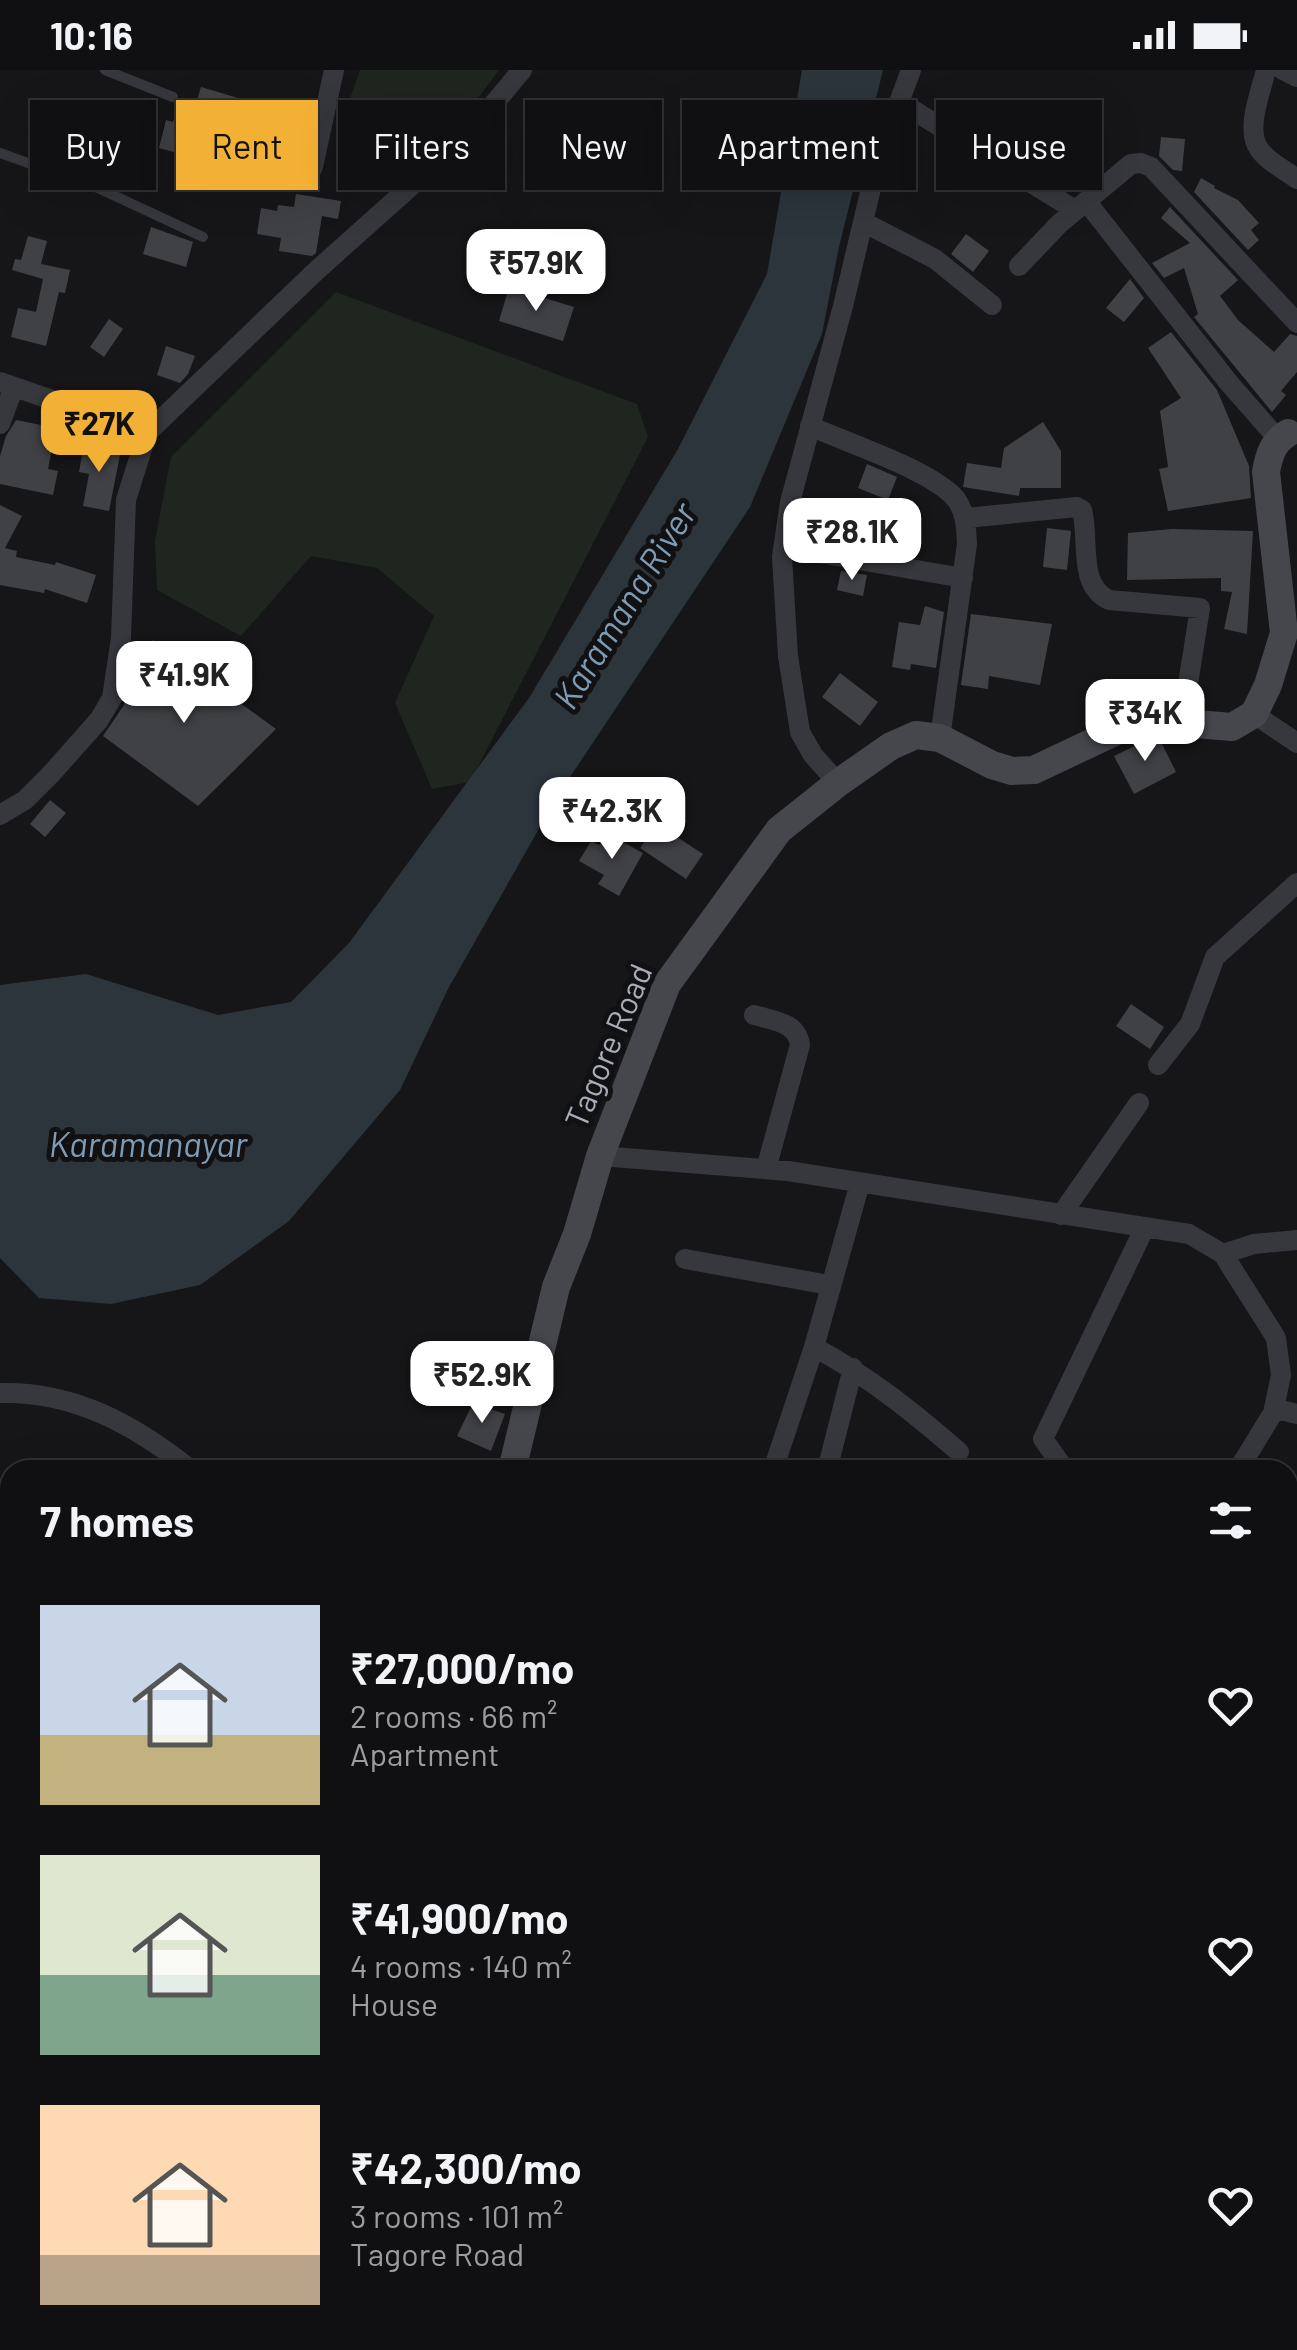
<!DOCTYPE html>
<meta charset="utf-8">
<style>
:root{--surface:#101012;--page:#1e1e20;--text:#f1f3f6;--muted:#9c9d9f;--line:#303032;--accent:#f2b134}
body{margin:0;font-family:Barlow,sans-serif;background:var(--page);color:var(--text);height:100vh;display:flex;flex-direction:column;font-size:38px;white-space:nowrap}
*{box-sizing:border-box;margin:0}
p{font-size:32px;color:var(--muted)}
.icon{flex:none;width:55px;height:55px;fill:none;stroke:currentColor;stroke-width:2;stroke-linecap:round;stroke-linejoin:round}
.map{position:relative;flex:1;overflow:hidden}
.details{position:absolute;left:0px;top:1390px;width:1298px;height:890px;display:flex;flex-direction:column;background:var(--surface);border-radius:30px 30px 0 0;box-shadow:0 10px 40px #0002,0 0 0 2px var(--line)}
.details>*{flex:none}
.top-card{position:absolute;left:30px;top:30px;width:1238px;height:90px;display:flex;gap:20px}
.price{position:absolute;translate:-50% -85px;padding:0 22px;border-radius:20px;background:#fff;color:#222;font-size:32px;line-height:65px;filter:drop-shadow(0 2px 5px #0008)}
.price::after{content:'';position:absolute;left:50%;top:60px;width:30px;height:22px;margin-left:-15px;background:inherit;clip-path:polygon(0 0,100% 0,50% 100%)}
.price.on{background:var(--accent);color:#111}
ul{padding:0;list-style:none}
li{display:flex;align-items:center;gap:30px;height:250px;padding:0 40px}
li span{display:grid;place-items:center;flex:none;width:280px;height:200px;border-radius:0px;color:#555}
li>.icon{margin-inline-start:auto}
span .icon{width:120px;height:120px;fill:#fffc;stroke-width:1}
li b{font-size:42px}
h2{display:flex;justify-content:space-between;align-items:center;height:120px;padding:0 40px;font-size:42px}
.tag{padding:0 35px;border-radius:0px;background:var(--surface);box-shadow:0 10px 40px #0002,0 0 0 2px var(--line);font-size:35px;line-height:90px}
.tag.on{background:var(--accent);color:#111}
.status{display:flex;justify-content:space-between;align-items:center;height:70px;padding:0 50px;background:var(--surface);direction:ltr}
.status svg{height:28px;fill:currentColor}
.map>svg:first-child{display:block}
.green{fill:#1e261f}
.water{fill:#2c353c}
.building{fill:#404145}
.lines{fill:none;stroke-linecap:round;stroke-linejoin:round}
.lane{stroke:#37383d;stroke-width:10}
.street{stroke:#37383d;stroke-width:20}
.secondary{stroke:#45474d;stroke-width:28}
.labels{text-anchor:middle;stroke-width:10;stroke-linejoin:round;paint-order:stroke}
.street-label{font-size:32px;fill:#a8adb8;stroke:#111113}
.water-label{font-size:35px;font-style:italic;fill:#7f9bb3;stroke:#111113}
</style>
<div class="status"><b>10:16</b><svg viewBox="0 0 49 12"><path d="M0 12V9h3v3zM5 12V6h3v6zM10 12V3h3v9zM15 12V0h3v12zM26 1h20v11H26zM47 4h2v5h-2z"/></svg></div>
<div class="map">
<svg width="1297" height="2280" viewBox="0 0 1297 2280">
<rect width="100%" height="100%" fill="#161618"/>
<path class="green" d="M360,0H499L434,88L343,48Z
M336,222L637,334L648,367L470,712L432,719L395,633L434,546L377,498L311,486L241,566L157,520L155,471L171,387Z"/>
<path class="water" d="M802,0H883L839,177L822,264L750,437L558,725L448,919L400,1020L289,1151L200,1215L111,1234L39,1228L0,1188V915L86,904L218,945L291,932L349,873L529,628L678,379L767,204Z"/>
<path class="building" d="M201,17L299,46L286,88L237,73L238,67L194,54L185,85L159,78L166,50L173,52L179,33L195,37Z
M1042,67L1085,82L1071,121L1033,96Z
M1161,67L1185,69L1182,101L1173,100L1159,86Z
M1201,108L1215,116L1214,118L1238,130L1259,153L1251,160L1259,170L1248,180L1194,122Z
M296,124L341,131L338,149L322,146L316,183L312,186L279,181L281,168L257,164L261,138L277,141L278,135L294,137Z
M1170,137L1238,210L1220,226L1238,250L1274,282L1290,264L1297,266V302L1281,321L1286,325L1272,342L1194,247L1198,244L1184,198L1164,208L1152,193L1190,173L1161,148Z
M151,157L193,172L186,197L143,184Z
M966,164L989,181L973,202L951,184Z
M28,166L47,171L41,194L70,200L65,223L59,222L46,276L11,267L18,238L36,242L43,209L12,200L15,189L21,190Z
M1130,209L1144,228L1124,252L1106,238Z
M509,217L574,237L563,271L499,251Z
M109,249L123,259L104,287L90,277Z
M1171,262L1217,320L1249,396L1251,428L1168,441L1159,399L1168,397L1160,341L1181,328L1148,278Z
M166,276L195,286L188,304L180,313L157,305Z
M16,350L56,358L48,399L58,401L53,425L0,414V386L6,366Z
M1043,352L1061,381V418H1020L1019,426L963,417L967,393L1001,398L1004,378Z
M85,369L105,373L104,382L120,385L109,441L83,436L89,404L79,402Z
M867,394L897,407L888,430L858,418Z
M0,435L22,446L5,478L17,481L16,487L55,495L56,492L96,505L87,533L45,519L44,523L0,515Z
M1047,458L1071,461L1067,500L1043,497Z
M1172,459L1253,461L1247,564L1224,559L1232,522L1221,521V508L1127,510L1128,463Z
M841,501L867,505L863,526L837,520Z
M925,536L944,542L936,598L911,594L910,600L892,597L899,552L920,555Z
M971,544L1052,554L1040,615L989,606L988,619L961,615Z
M153,570L276,659L198,736L103,666L124,635L129,609Z
M840,603L878,632L860,656L822,627Z
M1151,668H1159L1176,702L1134,724L1114,686Z
M50,730L66,743L45,767L30,754Z
M657,754L703,784L686,809L640,778Z
M606,763L643,783L619,826L598,814L604,805L579,791L591,771L599,775Z
M1131,934L1164,957L1150,979L1116,956Z
M473,1333L505,1344L491,1381L457,1366Z"/>
<g class="lines">
<path class="lane" d="M105,0L173,27
M0,83L98,118L203,167
M831,2280L838,2270"/>
<path class="street" d="M1266,0C1261,21 1245,60 1259,79C1267,91 1285,100 1297,109
M1283,0L1297,7
M900,32L1075,140
M313,97L334,0
M1086,131L1229,313L1278,369
M863,152L935,189L992,235
M1019,196L1059,154L1131,94L1141,93L1151,97L1297,253
M0,312L147,363L316,201L467,66L522,0
M0,354L14,317
M810,356C847,373 932,400 956,429C966,443 966,457 967,474L940,668
M966,448L1077,437L1082,440C1090,470 1077,515 1109,530L1200,538L1182,652
M784,477L963,508
M1254,644L1297,673
M838,713L813,685L800,662L788,586L782,487L790,432L843,236L878,89L911,0
M0,745L25,730L51,704L99,650L112,628L121,568L126,430L147,363
M754,945C774,951 797,952 800,975L766,1099
M1158,995L1190,954L1215,887L1297,813
M600,1086L788,1101L1189,1164L1223,1184L1276,1268L1281,1305L1273,1343L1238,1400
M1061,1145L1139,1033
M1223,1184L1254,1174L1297,1170
M685,1189L829,1215
M814,1277C868,1306 913,1342 959,1382
M0,1323C74,1321 135,1355 191,1400
M1274,1338L1297,1344
M773,1400L814,1277L860,1113
M827,1400L853,1298
M1065,1400L1043,1369L1145,1157
M1288,1419L1297,1422
M1288,1480L1297,1482
M1288,1586L1297,1587
M1288,1651H1297
M0,1680L10,1686
M0,1848L10,1821
M0,2038H10
M1288,2160L1297,2149
M0,2168L10,2173
M475,2270L482,2280
M635,2270L637,2280
M1147,2270L1167,2280
M7,2280L10,2268
M369,2280L386,2270
M994,2280L998,2270"/>
<path class="secondary" d="M512,1400L556,1217L577,1164L600,1086L667,914L779,760L838,713L891,676L916,665L940,668L992,695L1012,701L1034,700L1125,657L1149,650L1232,657L1254,644L1268,615L1284,563L1266,402C1269,385 1273,372 1288,363
M0,1505H10"/>
</g>
<g class="labels">
<g class="street-label">
<text transform="translate(609 976) rotate(-67)" y="11">Tagore Road</text>
</g>
<g class="water-label">
<text transform="translate(625 536) rotate(-58)" y="12">Karamana River</text>
<text x="148" y="1087">Karamanayar</text>
</g>
</g>
</svg>
<b class="price" style="left:536px;top:244px">₹57.9K</b>
<b class="price on" style="left:99px;top:405px">₹27K</b>
<b class="price" style="left:852px;top:513px">₹28.1K</b>
<b class="price" style="left:184px;top:656px">₹41.9K</b>
<b class="price" style="left:1145px;top:694px">₹34K</b>
<b class="price" style="left:612px;top:792px">₹42.3K</b>
<b class="price" style="left:482px;top:1356px">₹52.9K</b>
<div class="top-card">
<a class="tag">Buy</a>
<a class="tag on">Rent</a>
<a class="tag">Filters</a>
<a class="tag">New</a>
<a class="tag">Apartment</a>
<a class="tag">House</a>
</div>
<section class="details">
<h2>7 homes<svg class="icon" aria-label="filters" viewBox="0 0 24 24"><path d="M4 7h16M4 17h16"/><circle cx="9" cy="7" r="2"/><circle cx="15" cy="17" r="2"/></svg></h2>
<ul>
<li><span style="background:linear-gradient(#c9d6e8 65%,#c2b280 0)"><svg class="icon" aria-label="home" viewBox="0 0 24 24"><path d="M3 11l9-7 9 7M6 9v11h12V9"/></svg></span><div><b>₹27,000/mo</b><p>2 rooms · 66 m²</p><p>Apartment</p></div><svg class="icon" aria-label="heart" viewBox="0 0 24 24"><path d="M12 20l-8-8c-3-5 5-10 8-4 3-6 11-1 8 4z"/></svg></li>
<li><span style="background:linear-gradient(#dfe7d0 60%,#7fa58c 0)"><svg class="icon" aria-label="home" viewBox="0 0 24 24"><path d="M3 11l9-7 9 7M6 9v11h12V9"/></svg></span><div><b>₹41,900/mo</b><p>4 rooms · 140 m²</p><p>House</p></div><svg class="icon" aria-label="heart" viewBox="0 0 24 24"><path d="M12 20l-8-8c-3-5 5-10 8-4 3-6 11-1 8 4z"/></svg></li>
<li><span style="background:linear-gradient(#ffd9b3 75%,#b9a48a 0)"><svg class="icon" aria-label="home" viewBox="0 0 24 24"><path d="M3 11l9-7 9 7M6 9v11h12V9"/></svg></span><div><b>₹42,300/mo</b><p>3 rooms · 101 m²</p><p>Tagore Road</p></div><svg class="icon" aria-label="heart" viewBox="0 0 24 24"><path d="M12 20l-8-8c-3-5 5-10 8-4 3-6 11-1 8 4z"/></svg></li>
</ul>
</section>
</div>
